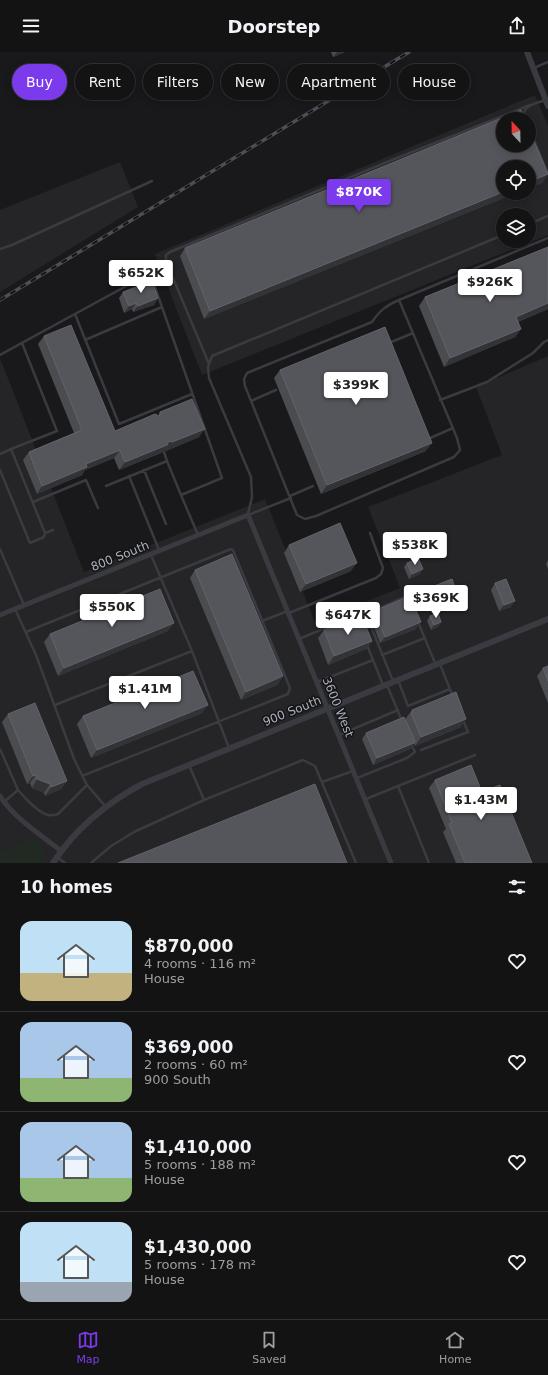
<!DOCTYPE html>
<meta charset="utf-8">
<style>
:root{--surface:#131314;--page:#202022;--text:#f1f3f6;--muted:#9d9ea0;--line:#323234;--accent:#7c3aed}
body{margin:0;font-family:"DejaVu Sans",sans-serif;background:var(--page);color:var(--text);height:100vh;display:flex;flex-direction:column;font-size:15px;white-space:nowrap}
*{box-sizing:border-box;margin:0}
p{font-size:13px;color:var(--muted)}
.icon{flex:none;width:22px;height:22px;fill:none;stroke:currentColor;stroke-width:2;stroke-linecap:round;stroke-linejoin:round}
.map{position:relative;height:811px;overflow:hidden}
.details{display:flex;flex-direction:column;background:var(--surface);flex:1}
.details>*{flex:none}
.hud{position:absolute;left:12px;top:12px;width:524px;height:36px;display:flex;gap:8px}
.needle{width:26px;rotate:338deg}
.fabs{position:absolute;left:496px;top:60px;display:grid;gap:8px}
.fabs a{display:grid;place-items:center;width:40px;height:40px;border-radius:50%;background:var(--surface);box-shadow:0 2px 10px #0003,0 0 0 1px var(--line);font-size:20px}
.price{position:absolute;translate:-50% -34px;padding:0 9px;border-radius:4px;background:#fff;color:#222;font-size:13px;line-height:26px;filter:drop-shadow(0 1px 2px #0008)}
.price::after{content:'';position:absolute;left:50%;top:24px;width:12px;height:9px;margin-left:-6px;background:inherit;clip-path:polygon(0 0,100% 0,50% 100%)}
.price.selected{background:var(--accent);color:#fff}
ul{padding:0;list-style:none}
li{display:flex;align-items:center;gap:12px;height:100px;padding:0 20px}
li+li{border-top:1px solid var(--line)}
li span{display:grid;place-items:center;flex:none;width:112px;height:80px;border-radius:12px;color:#555}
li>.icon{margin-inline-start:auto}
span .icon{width:48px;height:48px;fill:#fffc;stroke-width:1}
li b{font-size:17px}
h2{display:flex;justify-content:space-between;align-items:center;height:48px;padding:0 20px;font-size:17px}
.pill{padding:0 14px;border-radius:18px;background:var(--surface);box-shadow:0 2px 10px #0003,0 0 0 1px var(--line);font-size:14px;line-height:36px}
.pill.selected{background:var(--accent);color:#fff}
header{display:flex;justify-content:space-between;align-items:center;height:52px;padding:0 20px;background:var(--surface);font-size:18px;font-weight:800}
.dock{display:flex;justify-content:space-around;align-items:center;height:56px;border-top:1px solid var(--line);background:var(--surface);font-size:11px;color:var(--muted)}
.dock a{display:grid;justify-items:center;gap:2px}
.dock .selected{color:var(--accent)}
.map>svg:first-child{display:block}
.built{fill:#252528;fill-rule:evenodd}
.green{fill:#212a22}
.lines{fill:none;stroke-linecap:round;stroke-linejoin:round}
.service{stroke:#3a3b40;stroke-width:2.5}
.minor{stroke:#3a3b40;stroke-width:5}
.tertiary{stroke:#3a3b40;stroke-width:6}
.rail-casing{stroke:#4d4f55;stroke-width:3.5}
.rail{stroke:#141416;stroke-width:2;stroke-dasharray:6;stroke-linecap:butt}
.wall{fill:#4a4c50}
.shaded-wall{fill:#323336}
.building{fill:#55565c;stroke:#62646a}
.labels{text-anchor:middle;stroke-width:3;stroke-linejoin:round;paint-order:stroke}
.street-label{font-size:12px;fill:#acb0bb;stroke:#141416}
</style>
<header><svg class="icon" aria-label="menu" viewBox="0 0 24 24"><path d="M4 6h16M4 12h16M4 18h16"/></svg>Doorstep<svg class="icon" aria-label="share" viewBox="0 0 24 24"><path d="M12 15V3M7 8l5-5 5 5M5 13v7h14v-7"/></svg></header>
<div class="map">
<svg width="548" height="811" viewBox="0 0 548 811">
<rect width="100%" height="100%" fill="#19191b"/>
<path class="built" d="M535,43L548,74V183L202,323L155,202ZM503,67H529V93H503ZM503,115H529V141H503ZM503,163H529V189H503Z
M120,110L138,155L0,240V158Z
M548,304V811H0V306L84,520L265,447L315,570L400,536L368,455L502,403L476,335Z"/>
<path class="green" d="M33,787C42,793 48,800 41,811H0V800Z"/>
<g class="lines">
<path class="service" d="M534,16L548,10
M525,67L523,62C527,52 537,51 546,48
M529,76L548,122
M529,172L548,164
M0,197L12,193L152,129
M399,248L457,386L460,398L454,405L316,464L305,467L297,463L245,334L244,327L247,321L372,270C381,257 386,254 399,248L548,186
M75,262L119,372L192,342
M85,288L162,255
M389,291L413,281
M0,303L150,221L222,426L181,443L198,483
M209,312L170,219L166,209V203L170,200L392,108L530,53
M440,348L487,330L533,301L544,290L548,288
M251,349L276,338
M428,387L453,376
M11,397L57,379L22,291
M164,400L167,409
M0,402L11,397L45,481L44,485L30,491L0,418
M144,418L166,472
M129,424L159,498
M106,434L167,409L181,443
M290,444L313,434
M33,450L86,428L98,456
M248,462L252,445L251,425L209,326L208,315L212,304L503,183
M248,463L291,446
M45,481L53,478
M0,497L24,553
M151,503L192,599L229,696
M15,557L36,603L74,707L87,733L58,762C55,763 52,764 48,763C39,761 24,745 18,738
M289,561L376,526L381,522L383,516L370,481
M262,569L288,559
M418,570L435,611
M26,580L231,497L233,498L290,636L288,642L82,724
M299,587L356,563L358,568
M367,593L383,633
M382,603L425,586
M440,612L453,645
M398,628L408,654L450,637
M393,629L366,562L405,545L409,547
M317,630L373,608
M387,633L402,669
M55,653L192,599
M339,683L398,658
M0,697L18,738L4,750
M421,698L468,680L463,668
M357,726L407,706L415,700L411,692
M322,730L353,719
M87,733L106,755
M398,734L429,811
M366,747L475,703
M204,748L303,708L315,714L356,811
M57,805L65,811
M91,811L111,794L134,780L204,748L189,713"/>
<path class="minor" d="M0,563L248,463L391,811
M0,744C15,767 40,782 61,799"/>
<path class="tertiary" d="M527,0L548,54
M53,811C75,777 107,751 142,732L548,567"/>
<g class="rail-casing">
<path id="rail" d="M0,248L409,0"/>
</g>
<use href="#rail" class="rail"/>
</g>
<path class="wall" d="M331,0H345L333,5Z
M521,58L525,67H503V93H529V77L548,122L542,131L529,136V115H503V141H516L204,267L180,204L185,196Z
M548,195V257L518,270L521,277L515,285L444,315L419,254L425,245Z
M123,240L158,246L154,253L133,260L132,257L124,261L119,246Z
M44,284L115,379L158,364L160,360L199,385L166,399L164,398L161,401L119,418L114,406L85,418L82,423L37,442L23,408L29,400L74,381L38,292Z
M280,318L426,399L321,442L274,326Z
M289,493L351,519L300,540L284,501Z
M548,508V517L546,512Z
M407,511L420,522L409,527L404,515Z
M195,518L283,624L277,633L241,648L190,526Z
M495,531L511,555L499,559L491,538Z
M424,538H456L452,544L424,556L420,545Z
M374,559L416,577L380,591L370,565Z
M430,564L441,570L438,575L431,578L427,569Z
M324,578L372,589L366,597L328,613L318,586Z
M168,579L58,624L44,590L50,582Z
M548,614V651L537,624L543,616Z
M412,658L461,675L415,694L414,691L410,697L373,713L362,687L366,681L406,668V666Z
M202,661L91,706L77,672L83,664Z
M8,662L67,729L61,737L45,744L44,741L32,736L30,731L27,732L2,670Z
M435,728L482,740L532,811H456L443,780L446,777L429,736Z"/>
<path class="shaded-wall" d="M337,0H345L333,5Z
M548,122L542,131L529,136V130Z
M503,140V141H516L204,267L210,259Z
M158,246L154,253L133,260L138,254Z
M136,251L132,257L124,261L129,254Z
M548,251V257L510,273L516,265Z
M521,277L515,285L444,315L450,306Z
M205,377L199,385L166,399L164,398L161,401L119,418L125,410L169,389Z
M432,391L426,399L321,442L327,433Z
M120,398L114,406L85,418L82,423L37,442L42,434L86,412Z
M357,511L351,519L300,540L306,532Z
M423,517L420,522L409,527L412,522Z
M456,538L452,544L424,556L428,549Z
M515,549L511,555L499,559L504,553Z
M421,570L416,577L380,591L385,585Z
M441,570L438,575L431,578L434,573Z
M174,571L168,579L58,624L64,616Z
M372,589L366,597L328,613L334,604Z
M283,624L277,633L241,648L246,640Z
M208,653L202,661L91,706L97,698Z
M466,667L461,675L415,694L421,685Z
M414,691L410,697L373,713L377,706Z
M36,723L30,731L27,732L33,724Z
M37,727L50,732L44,741L32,736Z
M67,729L61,737L45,744L51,735Z"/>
<path class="building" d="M521,58L525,67H503V93H529V77L548,122L529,130V115H503V140L210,259L185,196Z
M548,195V251L516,265L521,277L450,306L425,245Z
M152,229L158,246L138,254L136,251L129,254L123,240Z
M71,273L115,379L155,362L159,364L160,363V360L192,347L205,377L172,390L169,389L167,393L125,410L120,398L86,412L87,415L42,434L29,400L82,378L44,284Z
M385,275L432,391L327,433L280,318Z
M340,471L357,511L306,532L289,493Z
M232,502L283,624L246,640L195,518Z
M418,506L423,517L412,522L407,511Z
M452,527L456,538L428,549L424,538Z
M506,527L515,549L504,553L495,531Z
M160,537L174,571L64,616L50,582Z
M410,544L421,570L385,585L374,559Z
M438,561L441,570L434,573L430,564Z
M361,563L372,589L334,604L324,578Z
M548,614V629L543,616Z
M193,619L208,653L97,698L83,664Z
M456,640L466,667L421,685L411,661L413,660L412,658Z
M35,651L67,729L51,735L50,732L37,727L36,723L33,724L8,662Z
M404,665L415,689L414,691L377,706L366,681Z
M471,713L482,740L500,733L532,811H465L449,772L452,771L435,728Z
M315,732L347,811H118Z"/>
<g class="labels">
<g class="street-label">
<text transform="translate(120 504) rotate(-22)" y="4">800 South</text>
<text transform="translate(338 655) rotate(68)" y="4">3600 West</text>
<text transform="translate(292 659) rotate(-22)" y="4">900 South</text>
</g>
</g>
</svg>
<div class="fabs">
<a><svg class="needle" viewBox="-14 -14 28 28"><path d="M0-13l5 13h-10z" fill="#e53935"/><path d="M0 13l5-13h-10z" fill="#9d9ea0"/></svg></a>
<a><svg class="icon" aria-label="locate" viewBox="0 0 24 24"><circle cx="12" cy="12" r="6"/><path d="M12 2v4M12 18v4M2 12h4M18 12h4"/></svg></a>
<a><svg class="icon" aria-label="layers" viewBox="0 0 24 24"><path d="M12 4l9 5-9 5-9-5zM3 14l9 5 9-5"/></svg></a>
</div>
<b class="price selected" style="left:359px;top:161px">$870K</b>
<b class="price" style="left:141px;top:242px">$652K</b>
<b class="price" style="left:490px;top:251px">$926K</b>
<b class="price" style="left:356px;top:354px">$399K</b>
<b class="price" style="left:415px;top:514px">$538K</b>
<b class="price" style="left:436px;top:567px">$369K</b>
<b class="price" style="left:112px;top:576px">$550K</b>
<b class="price" style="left:348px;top:584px">$647K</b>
<b class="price" style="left:145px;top:658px">$1.41M</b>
<b class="price" style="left:481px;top:769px">$1.43M</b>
<div class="hud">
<a class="pill selected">Buy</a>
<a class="pill">Rent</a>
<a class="pill">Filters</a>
<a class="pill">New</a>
<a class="pill">Apartment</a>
<a class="pill">House</a>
</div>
</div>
<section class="details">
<h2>10 homes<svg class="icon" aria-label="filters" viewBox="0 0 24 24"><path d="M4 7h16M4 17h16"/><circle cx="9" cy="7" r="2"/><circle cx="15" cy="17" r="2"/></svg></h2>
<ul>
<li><span style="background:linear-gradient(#bfe0f5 65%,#c2b280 0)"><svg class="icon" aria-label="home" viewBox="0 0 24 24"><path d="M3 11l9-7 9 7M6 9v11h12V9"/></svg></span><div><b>$870,000</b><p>4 rooms · 116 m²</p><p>House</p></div><svg class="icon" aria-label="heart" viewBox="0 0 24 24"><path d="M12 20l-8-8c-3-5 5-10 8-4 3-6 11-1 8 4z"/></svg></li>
<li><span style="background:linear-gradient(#a9c7e8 70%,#8fb573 0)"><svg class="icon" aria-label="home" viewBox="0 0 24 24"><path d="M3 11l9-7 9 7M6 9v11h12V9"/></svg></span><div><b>$369,000</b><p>2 rooms · 60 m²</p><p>900 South</p></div><svg class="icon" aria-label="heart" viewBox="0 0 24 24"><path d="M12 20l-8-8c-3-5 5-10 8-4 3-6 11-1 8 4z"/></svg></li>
<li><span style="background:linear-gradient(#a9c7e8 70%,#8fb573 0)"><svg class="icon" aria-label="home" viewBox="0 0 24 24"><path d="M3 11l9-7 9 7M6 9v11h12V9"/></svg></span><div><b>$1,410,000</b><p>5 rooms · 188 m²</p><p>House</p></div><svg class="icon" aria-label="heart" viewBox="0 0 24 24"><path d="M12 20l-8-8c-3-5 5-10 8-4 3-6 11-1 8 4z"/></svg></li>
<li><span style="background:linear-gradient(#bfe0f5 75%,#9aa5b1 0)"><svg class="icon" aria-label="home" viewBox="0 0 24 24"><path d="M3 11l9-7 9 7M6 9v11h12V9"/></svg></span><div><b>$1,430,000</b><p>5 rooms · 178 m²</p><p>House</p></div><svg class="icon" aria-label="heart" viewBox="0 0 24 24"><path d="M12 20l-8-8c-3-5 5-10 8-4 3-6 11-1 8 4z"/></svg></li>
</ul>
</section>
<nav class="dock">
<a class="selected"><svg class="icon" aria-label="map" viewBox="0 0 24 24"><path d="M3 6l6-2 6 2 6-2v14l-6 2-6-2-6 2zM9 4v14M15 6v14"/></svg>Map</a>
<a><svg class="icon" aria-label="saved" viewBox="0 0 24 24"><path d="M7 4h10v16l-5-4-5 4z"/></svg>Saved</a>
<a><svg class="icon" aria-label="home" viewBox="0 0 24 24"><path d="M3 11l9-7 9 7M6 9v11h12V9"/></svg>Home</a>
</nav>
